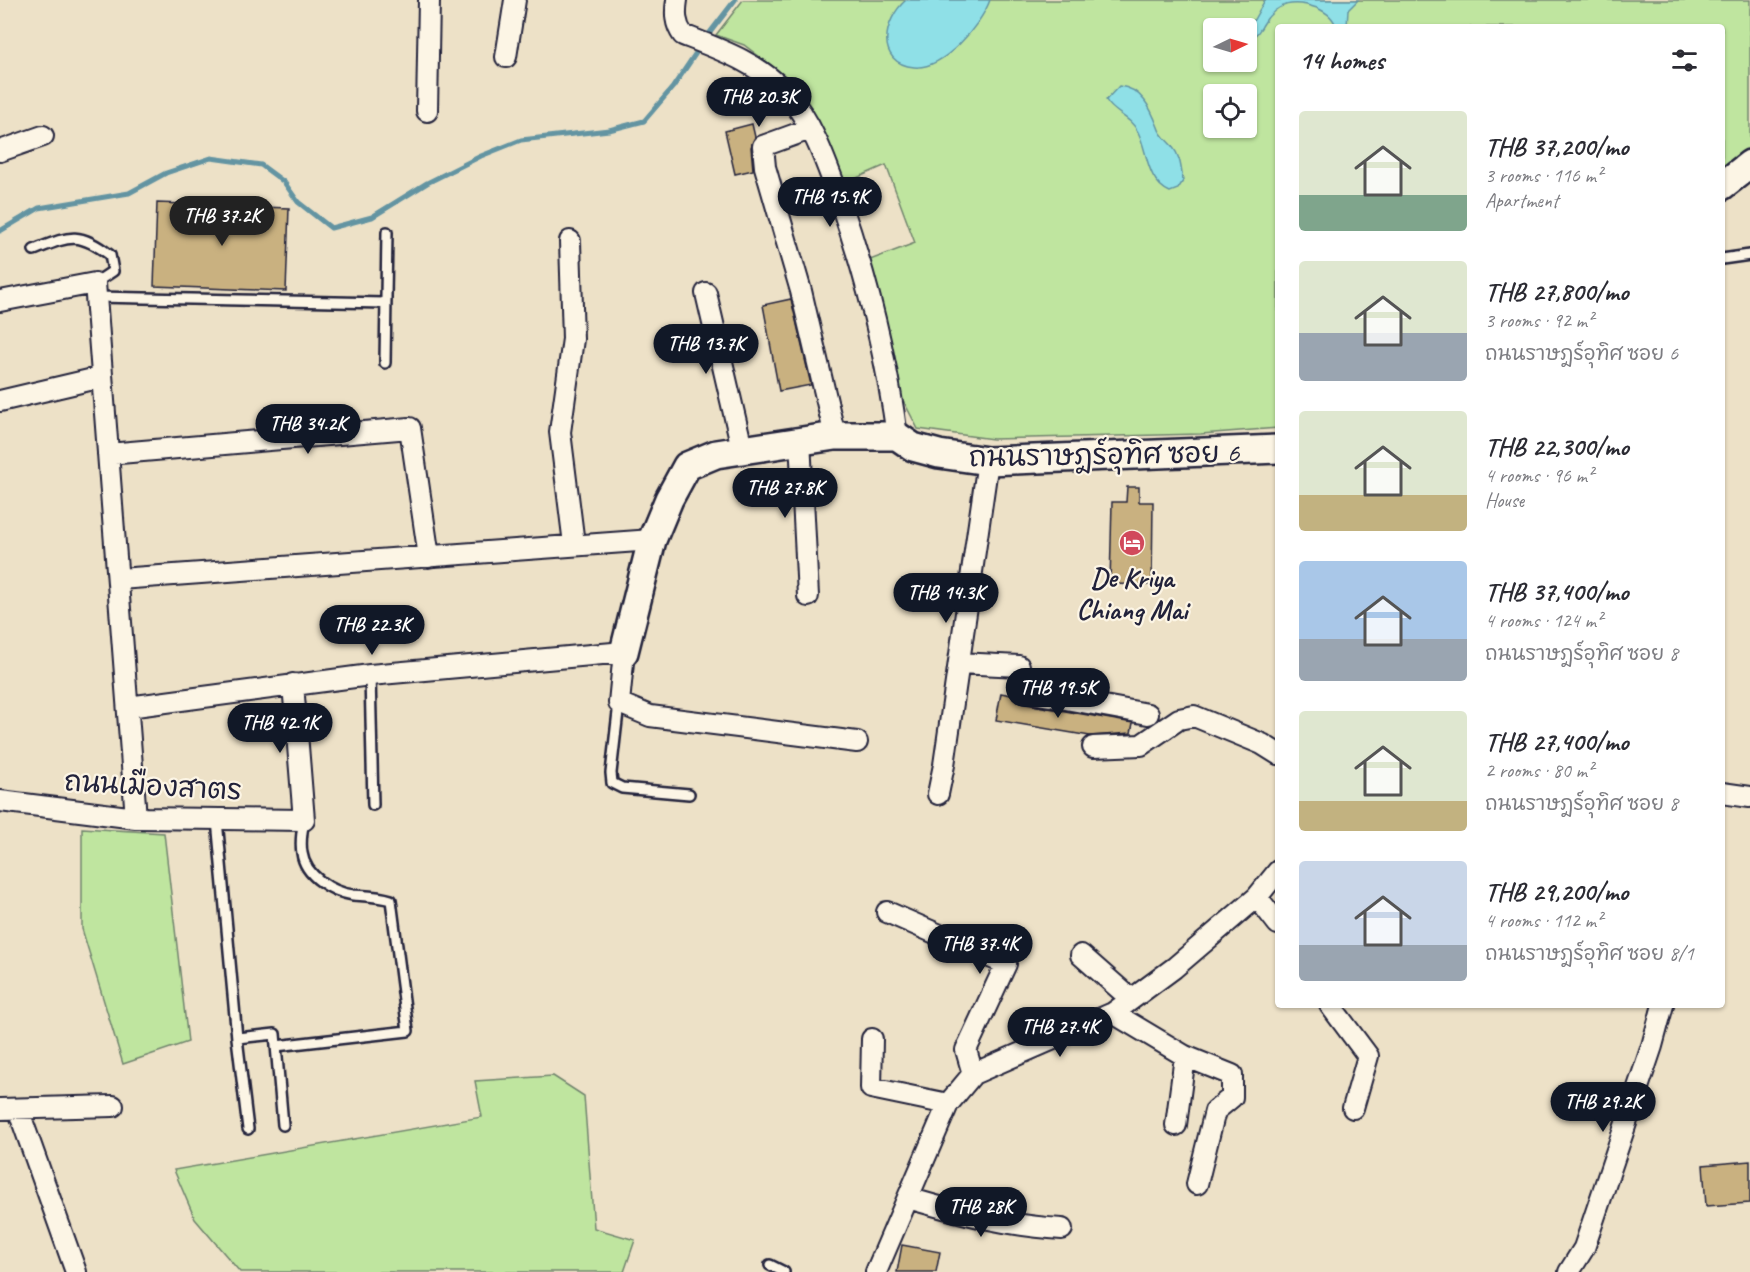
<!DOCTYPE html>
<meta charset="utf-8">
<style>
:root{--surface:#fff;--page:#f7f7f7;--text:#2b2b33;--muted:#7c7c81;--accent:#111827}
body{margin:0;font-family:Caveat,"Playpen Sans Thai",sans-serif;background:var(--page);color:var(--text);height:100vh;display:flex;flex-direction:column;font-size:22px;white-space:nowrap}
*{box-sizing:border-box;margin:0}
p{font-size:20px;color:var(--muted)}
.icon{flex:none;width:33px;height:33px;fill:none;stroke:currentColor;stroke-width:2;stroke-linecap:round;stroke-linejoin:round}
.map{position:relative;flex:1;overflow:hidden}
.sheet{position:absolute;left:1275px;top:24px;width:450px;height:984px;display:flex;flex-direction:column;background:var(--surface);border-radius:6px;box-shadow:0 2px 4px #0004}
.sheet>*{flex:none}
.needle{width:39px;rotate:85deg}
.tools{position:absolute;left:1203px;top:18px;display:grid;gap:12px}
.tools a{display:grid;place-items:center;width:54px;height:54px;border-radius:6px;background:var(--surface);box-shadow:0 2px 4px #0004;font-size:30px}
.price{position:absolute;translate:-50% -51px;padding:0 14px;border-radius:21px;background:var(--accent);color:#fff;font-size:20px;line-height:39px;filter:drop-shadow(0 2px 3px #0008)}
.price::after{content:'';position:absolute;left:50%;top:36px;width:18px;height:14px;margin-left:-9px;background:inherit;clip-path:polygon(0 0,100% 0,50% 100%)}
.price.active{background:#222;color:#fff}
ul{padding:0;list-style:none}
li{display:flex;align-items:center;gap:18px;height:150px;padding:0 24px}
li span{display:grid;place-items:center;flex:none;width:168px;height:120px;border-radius:6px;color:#555}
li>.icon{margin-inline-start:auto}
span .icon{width:72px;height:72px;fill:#fffc;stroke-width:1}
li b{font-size:26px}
h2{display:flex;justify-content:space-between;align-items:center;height:72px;padding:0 24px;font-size:26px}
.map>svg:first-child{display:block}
.green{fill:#bfe59f;stroke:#70846d;stroke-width:1.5;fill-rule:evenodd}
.water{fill:#8fe0e7;stroke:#6394a2;stroke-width:1.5}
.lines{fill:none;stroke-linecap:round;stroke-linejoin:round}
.stream{stroke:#6394a2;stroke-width:5}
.building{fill:#c9b180;stroke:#22223b;stroke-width:1.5}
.lane-casing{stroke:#22223b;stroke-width:14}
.street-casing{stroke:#22223b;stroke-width:24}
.secondary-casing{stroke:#22223b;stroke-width:32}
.lane{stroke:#fcf5e5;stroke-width:9}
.street{stroke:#fcf5e5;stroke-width:20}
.secondary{stroke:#fcf5e5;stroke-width:27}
.labels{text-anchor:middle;stroke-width:4.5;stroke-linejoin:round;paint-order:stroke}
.street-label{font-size:28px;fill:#22223b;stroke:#fcf5e5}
.poi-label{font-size:28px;font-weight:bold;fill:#22223b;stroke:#fcf5e5}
</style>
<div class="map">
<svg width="1750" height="1272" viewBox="0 0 1750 1272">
<rect width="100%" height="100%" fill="#ede1c7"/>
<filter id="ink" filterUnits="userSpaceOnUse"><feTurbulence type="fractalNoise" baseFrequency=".0167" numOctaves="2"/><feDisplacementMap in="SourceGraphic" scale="12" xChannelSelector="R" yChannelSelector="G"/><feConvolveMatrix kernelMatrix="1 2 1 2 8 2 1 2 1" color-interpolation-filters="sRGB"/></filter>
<g filter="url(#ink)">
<path class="green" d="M743,0H1750V149L1722,175V27H1278V428L1201,434L993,439L918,429L902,398L870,260L915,243L886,165L843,184L798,86L744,45L716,35ZM1214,28H1246V62H1214ZM1214,94H1246V128H1214Z
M82,828L164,833L188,1042L123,1064L82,929Z
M553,1076L584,1096L594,1228L635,1240L624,1272H240L195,1219L174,1170L482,1117L475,1081Z"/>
<path class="water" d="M906,0H990C981,25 943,70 914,67C875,63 883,20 906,0Z
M1265,0H1358L1348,10L1347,27H1336C1334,17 1326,12 1317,8C1295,0 1277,2 1264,23C1260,29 1260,32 1253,37L1247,32Z
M1119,86C1142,88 1151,109 1158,127C1160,135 1167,140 1172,146C1181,157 1181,168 1183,181L1178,189L1170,192C1146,181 1148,152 1138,132C1130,116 1114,114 1106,100Z"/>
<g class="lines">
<path class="stream" d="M705,39L735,0
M0,231L39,208L129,193L166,173L211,158L261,165L284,182L298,202L331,228L372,217L427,183L481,156L521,140L609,130L644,121L673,87L700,47"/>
</g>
<path class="building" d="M752,124L755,137L751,147L753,170L735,174L725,131Z
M157,203L289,208L286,291L154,286Z
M791,299L811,385L779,391L763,305Z
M1127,487H1139V502H1153L1152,585L1110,584L1112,502H1126Z
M1001,693L1011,695L1020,703L1133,723L1131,733L1090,736L996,720Z
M1750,1161V1203L1706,1206L1703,1165Z
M902,1245L940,1252L936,1272H897Z"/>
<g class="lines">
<g class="lane-casing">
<path id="lane" d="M34,250C70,236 78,231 110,255L113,271L95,283
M1722,259L1750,255
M96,297L385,303
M385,363L387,232
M370,675L373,805
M619,703L611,773L612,783L622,788L689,794
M217,820L237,1038L275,1034L283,1125
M237,1038L248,1129
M276,1046L408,1031L391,900C378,896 366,896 353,895C332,892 305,876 302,853C300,842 302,830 304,820
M770,1265L784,1272"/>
</g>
<g class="street-casing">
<path id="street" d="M677,0C675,13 675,24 683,35C719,49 759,63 786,93C812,121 826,162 839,198C866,275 886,354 897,436
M506,57L515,0
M427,111L429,0
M810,129L763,146L765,167L801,291L835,436
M0,151L43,136
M570,241L573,339L560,432L574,544
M706,293L742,448
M0,301L95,283L136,818
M0,401L102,377
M800,440L808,596
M108,454L410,428L429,557
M119,579L652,540
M959,663L1019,666L1022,691L1148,714
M128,707L370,675L624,652L619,703L650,716L857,742
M1093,747L1141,745L1179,719L1194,716L1262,744L1278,754
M1722,793L1750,797
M938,794L944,765L988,461
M0,801L136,818L304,820L293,684
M1257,897L1278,924
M887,912L1006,964L966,1050L973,1074
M1081,955L1131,999
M1330,1005L1368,1056L1353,1108
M1113,1013L1185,1056L1232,1075V1097L1215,1111L1197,1184
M872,1039L871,1088L948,1104
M0,1109L113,1106
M18,1109L76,1272
M1176,1125L1185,1056
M908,1198C959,1213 1008,1226 1062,1229
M876,1272L948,1104L973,1074L1113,1013L1174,968L1257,897L1278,871
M1569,1272L1584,1248L1652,1046L1663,1005"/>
</g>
<g class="secondary-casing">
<path id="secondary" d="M1722,186L1750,164
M624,652L652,540L669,499L687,466L716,454L835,436H897L913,447L939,454L988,461L1278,449"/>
</g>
<use href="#lane" class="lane"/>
<use href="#street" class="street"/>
<use href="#secondary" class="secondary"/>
</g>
</g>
<defs>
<g id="hotel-disc" transform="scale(1.35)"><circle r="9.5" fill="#d1495b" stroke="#fcf5e5"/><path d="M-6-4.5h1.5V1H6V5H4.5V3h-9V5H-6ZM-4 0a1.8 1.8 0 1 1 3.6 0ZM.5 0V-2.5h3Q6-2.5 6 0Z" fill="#fff"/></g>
</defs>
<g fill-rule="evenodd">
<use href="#hotel-disc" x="1132" y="543"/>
</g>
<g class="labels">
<g class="street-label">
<text transform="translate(1104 454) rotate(-1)" y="10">ถนนราษฎร์อุทิศ ซอย 6</text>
<text transform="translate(153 785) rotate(3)" y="10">ถนนเมืองสาตร</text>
</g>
<g class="poi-label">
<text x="1132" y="587">De Kriya<tspan x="1132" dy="32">Chiang Mai</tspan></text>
</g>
</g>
</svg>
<div class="tools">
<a><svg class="needle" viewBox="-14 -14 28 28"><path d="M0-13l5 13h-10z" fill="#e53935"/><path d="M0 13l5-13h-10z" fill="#7c7c81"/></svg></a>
<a><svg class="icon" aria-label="locate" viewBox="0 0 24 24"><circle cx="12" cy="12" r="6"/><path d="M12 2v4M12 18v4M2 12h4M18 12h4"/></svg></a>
</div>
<b class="price" style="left:759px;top:128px">THB 20.3K</b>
<b class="price" style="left:830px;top:228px">THB 15.9K</b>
<b class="price active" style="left:222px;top:247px">THB 37.2K</b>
<b class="price" style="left:706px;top:375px">THB 13.7K</b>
<b class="price" style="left:308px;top:455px">THB 34.2K</b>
<b class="price" style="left:785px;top:519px">THB 27.8K</b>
<b class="price" style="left:946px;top:624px">THB 14.3K</b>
<b class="price" style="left:372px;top:656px">THB 22.3K</b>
<b class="price" style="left:1058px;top:719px">THB 19.5K</b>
<b class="price" style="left:280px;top:754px">THB 42.1K</b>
<b class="price" style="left:980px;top:975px">THB 37.4K</b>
<b class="price" style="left:1060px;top:1058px">THB 27.4K</b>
<b class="price" style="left:1603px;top:1133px">THB 29.2K</b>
<b class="price" style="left:981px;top:1238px">THB 28K</b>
<section class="sheet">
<h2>14 homes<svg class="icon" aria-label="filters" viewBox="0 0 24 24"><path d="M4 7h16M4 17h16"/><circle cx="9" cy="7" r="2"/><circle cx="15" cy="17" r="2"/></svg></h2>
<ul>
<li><span style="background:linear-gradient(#dfe7d0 70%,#7fa58c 0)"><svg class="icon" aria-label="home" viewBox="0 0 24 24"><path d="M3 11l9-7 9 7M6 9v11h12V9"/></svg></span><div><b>THB 37,200/mo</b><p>3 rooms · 116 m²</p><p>Apartment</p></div></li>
<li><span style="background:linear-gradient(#dfe7d0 60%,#9aa5b1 0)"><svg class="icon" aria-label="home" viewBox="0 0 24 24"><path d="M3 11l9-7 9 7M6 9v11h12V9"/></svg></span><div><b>THB 27,800/mo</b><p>3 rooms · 92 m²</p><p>ถนนราษฎร์อุทิศ ซอย 6</p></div></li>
<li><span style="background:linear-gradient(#dfe7d0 70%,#c2b280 0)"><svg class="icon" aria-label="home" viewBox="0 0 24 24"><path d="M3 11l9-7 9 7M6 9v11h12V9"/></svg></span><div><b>THB 22,300/mo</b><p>4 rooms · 96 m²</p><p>House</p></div></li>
<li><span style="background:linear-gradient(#a9c7e8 65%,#9aa5b1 0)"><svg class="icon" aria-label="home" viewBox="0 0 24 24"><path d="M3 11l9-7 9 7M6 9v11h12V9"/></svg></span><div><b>THB 37,400/mo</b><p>4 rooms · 124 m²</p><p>ถนนราษฎร์อุทิศ ซอย 8</p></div></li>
<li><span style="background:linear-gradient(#dfe7d0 75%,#c2b280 0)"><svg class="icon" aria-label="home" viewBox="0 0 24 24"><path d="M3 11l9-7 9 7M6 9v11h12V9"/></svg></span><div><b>THB 27,400/mo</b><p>2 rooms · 80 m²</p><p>ถนนราษฎร์อุทิศ ซอย 8</p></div></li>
<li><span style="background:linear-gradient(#c9d6e8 70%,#9aa5b1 0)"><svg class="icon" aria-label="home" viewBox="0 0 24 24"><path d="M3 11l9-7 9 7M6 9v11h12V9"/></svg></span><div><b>THB 29,200/mo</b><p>4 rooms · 112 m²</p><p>ถนนราษฎร์อุทิศ ซอย 8/1</p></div></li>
</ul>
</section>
</div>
